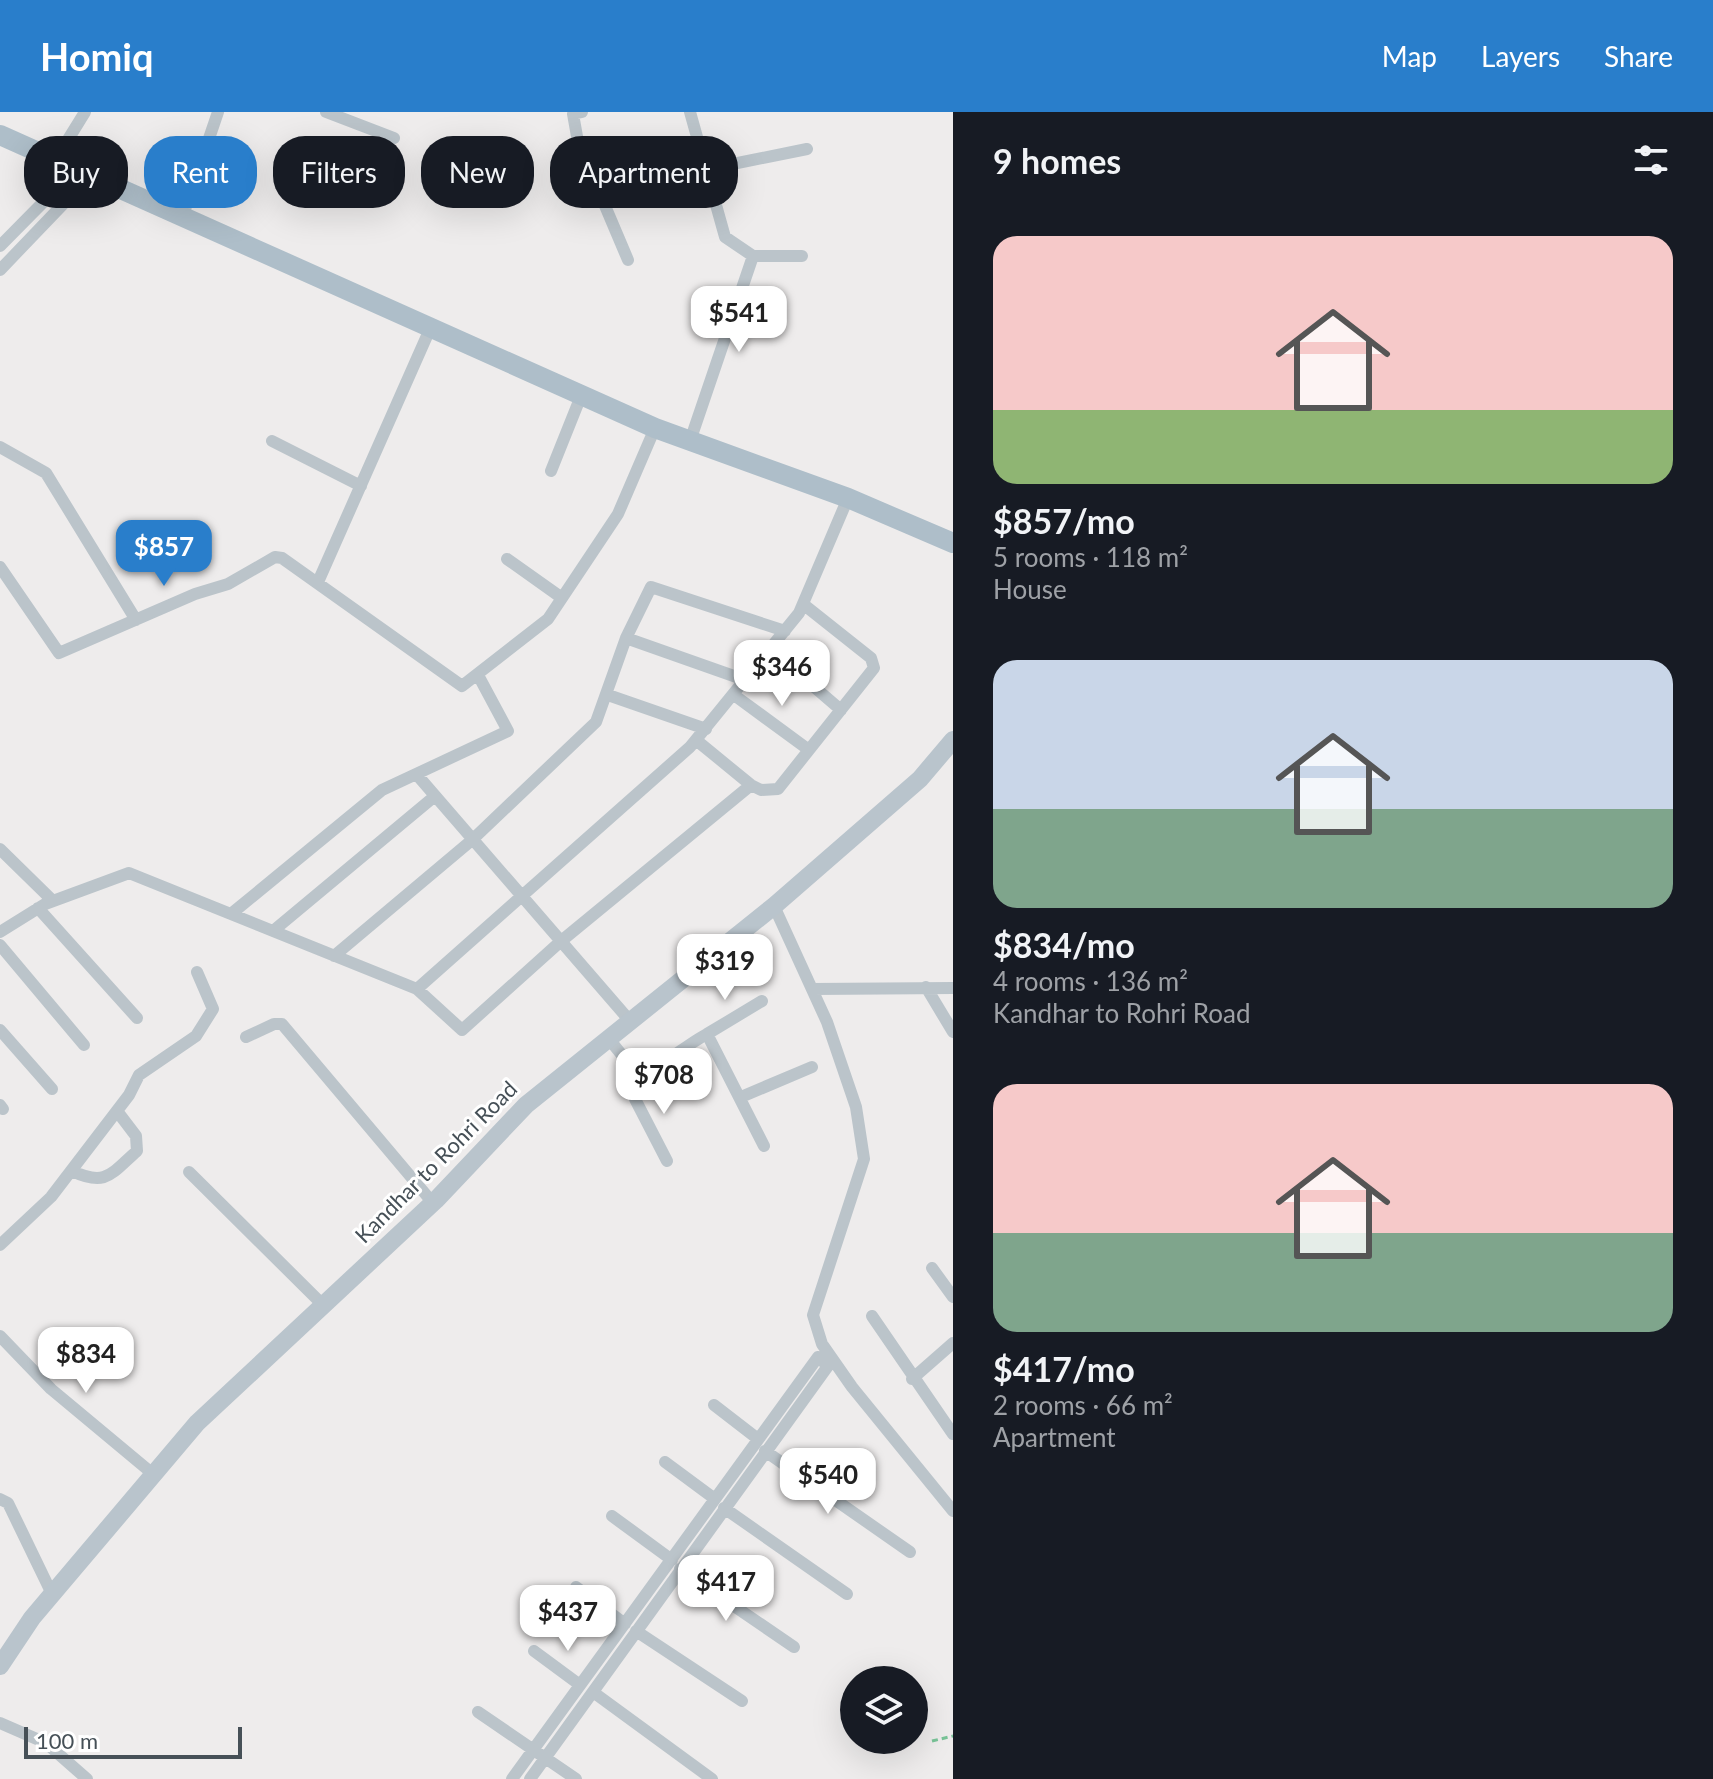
<!DOCTYPE html>
<meta charset="utf-8">
<style>
:root{--surface:#171b24;--page:#242831;--text:#f1f3f6;--muted:#9ea1a6;--accent:#297ecb}
body{margin:0;font-family:Lato,sans-serif;background:var(--page);color:var(--text);height:100vh;display:flex;flex-direction:column;font-size:30px;white-space:nowrap}
*{box-sizing:border-box;margin:0}
p{font-size:26px;color:var(--muted)}
.icon{flex:none;width:44px;height:44px;fill:none;stroke:currentColor;stroke-width:2;stroke-linecap:round;stroke-linejoin:round}
.map{position:relative;flex:1;overflow:hidden}
.side{display:flex;flex-direction:column;background:var(--surface);width:760px}
.side>*{flex:none}
.banner{position:absolute;left:24px;top:24px;width:760px;height:72px;display:flex;gap:16px}
.tools{position:absolute;left:840px;top:1554px;display:grid;gap:16px}
.tools a{display:grid;place-items:center;width:88px;height:88px;border-radius:50%;background:var(--surface);box-shadow:0 8px 32px #0002;font-size:40px}
.scale{position:absolute;left:24px;bottom:20px;width:218px;box-sizing:border-box;padding-left:8px;border:4px solid #465057;border-top:0;font-size:22px;line-height:28px;white-space:nowrap;color:#465057;-webkit-text-stroke:6px #fff;paint-order:stroke}
.price{position:absolute;translate:-50% -68px;padding:0 18px;border-radius:16px;background:#fff;color:#222;font-size:26px;line-height:52px;filter:drop-shadow(0 2px 4px #0008)}
.price::after{content:'';position:absolute;left:50%;top:48px;width:24px;height:18px;margin-left:-12px;background:inherit;clip-path:polygon(0 0,100% 0,50% 100%)}
.price.active{background:var(--accent);color:#fff}
ul{padding:0;list-style:none}
li{display:grid;align-content:center;gap:16px;height:424px;padding:0 40px}
li span{display:grid;place-items:center;height:248px;border-radius:24px;color:#555}
li>.icon{margin-inline-start:auto}
span .icon{width:144px;height:144px;fill:#fffc;stroke-width:1}
li b{font-size:34px}
h2{display:flex;justify-content:space-between;align-items:center;height:96px;padding:0 40px;font-size:34px}
.tag{padding:0 28px;border-radius:32px;background:var(--surface);box-shadow:0 8px 32px #0002;font-size:28px;line-height:72px}
.tag.active{background:var(--accent);color:#fff}
header{display:flex;align-items:center;gap:48px;box-sizing:border-box;height:112px;padding:0 40px;background:var(--accent);color:#fff}
header strong{font-size:38px}
nav{display:flex;gap:44px;margin-inline-start:auto;font-size:28px}
main{display:flex;flex:1;min-height:0}
.map>svg:first-child{display:block}
.lines{fill:none;stroke-linecap:round;stroke-linejoin:round}
.path{stroke:#79c498;stroke-width:3;stroke-dasharray:6 4;stroke-linecap:butt}
.street{stroke:#bbc4ca;stroke-width:12}
.secondary{stroke:#b9c4cc;stroke-width:18}
.primary{stroke:#aebec9;stroke-width:20}
.labels{text-anchor:middle;stroke-width:6;stroke-linejoin:round;paint-order:stroke}
.street-label{font-size:22px;fill:#465057;stroke:#fff}
</style>
<header>
<strong>Homiq</strong>
<nav><a>Map</a><a>Layers</a><a>Share</a></nav>
</header>
<main>
<div class="map">
<svg width="953" height="1667" viewBox="0 0 953 1667">
<rect width="100%" height="100%" fill="#eeecec"/>
<g class="lines">
<path class="path" d="M932,1629L953,1624"/>
<path class="street" d="M326,0L394,26
M582,0L573,2L578,30L628,148
M690,0L725,125L753,144H802
M56,47L85,0
M708,57L807,37
M183,103L218,0
M0,134L77,56
M0,158L92,62
M272,329L361,374
M690,329L753,144
M0,335L46,361L136,508
M551,359L581,284
M507,447L562,486
M0,455L59,541L195,482L228,472L275,445L282,446L462,574L548,507L618,402L655,316
M318,470L430,217
M626,526L745,568
M770,537L841,598
M608,583L706,617
M734,583L809,638
M696,628L751,673L761,678L778,677L874,556L871,546L803,492
M418,664L630,909
M0,737L53,789
M774,794L827,910L856,995L864,1047L813,1203L822,1232L852,1275L953,1399
M38,796L137,906
M231,802L382,678L508,619L478,563
M273,819L435,684
M0,820L45,792L129,761L417,877L462,918L560,830L751,673
M0,833L84,933
M334,844L472,728L596,610L626,526L651,475L785,519
M926,875L953,920
M417,877L690,635L799,501L848,386
M812,877L953,876
M0,918L52,977
M707,922L762,889
M246,925L274,912H282L433,1091
M609,927L638,963C656,960 687,932 707,922L764,1034
M638,963L635,987L667,1049
M741,985L812,955
M0,993L3,997
M72,1059C106,1075 111,1062 137,1039L136,1024L117,999
M189,1060L323,1193
M0,1133L51,1085L129,983L139,963L196,924L213,897L197,860
M932,1156L953,1185
M872,1204L953,1322
M0,1224L51,1277L153,1362
M912,1267L953,1231
M714,1293L758,1327
M765,1339L910,1440
M665,1350L715,1387
M0,1387L8,1391L52,1482
M724,1396L847,1482
M612,1404L672,1448
M680,1457L794,1535
M576,1475L625,1512
M636,1519L742,1589
M534,1539L580,1573
M593,1580L712,1667
M478,1600L576,1667
M0,1611L46,1631L87,1667
M512,1667L818,1245L828,1254L530,1667"/>
<path class="secondary" d="M0,1554L32,1506L197,1311L436,1088L526,993L774,794L920,667L953,628"/>
<path class="primary" d="M0,23L655,316L848,386L953,431"/>
</g>
<g class="labels">
<g class="street-label">
<text transform="translate(436 1050) rotate(-45)" y="8">Kandhar to Rohri Road</text>
</g>
</g>
</svg>
<div class="tools">
<a><svg class="icon" aria-label="layers" viewBox="0 0 24 24"><path d="M12 4l9 5-9 5-9-5zM3 14l9 5 9-5"/></svg></a>
</div>
<div class="scale">100 m</div>
<b class="price" style="left:739px;top:242px">$541</b>
<b class="price active" style="left:164px;top:476px">$857</b>
<b class="price" style="left:782px;top:596px">$346</b>
<b class="price" style="left:725px;top:890px">$319</b>
<b class="price" style="left:664px;top:1004px">$708</b>
<b class="price" style="left:86px;top:1283px">$834</b>
<b class="price" style="left:828px;top:1404px">$540</b>
<b class="price" style="left:726px;top:1511px">$417</b>
<b class="price" style="left:568px;top:1541px">$437</b>
<div class="banner">
<a class="tag">Buy</a>
<a class="tag active">Rent</a>
<a class="tag">Filters</a>
<a class="tag">New</a>
<a class="tag">Apartment</a>
</div>
</div>
<section class="side">
<h2>9 homes<svg class="icon" aria-label="filters" viewBox="0 0 24 24"><path d="M4 7h16M4 17h16"/><circle cx="9" cy="7" r="2"/><circle cx="15" cy="17" r="2"/></svg></h2>
<ul>
<li><span style="background:linear-gradient(#f6c9c9 70%,#8fb573 0)"><svg class="icon" aria-label="home" viewBox="0 0 24 24"><path d="M3 11l9-7 9 7M6 9v11h12V9"/></svg></span><div><b>$857/mo</b><p>5 rooms · 118 m²</p><p>House</p></div></li>
<li><span style="background:linear-gradient(#c9d6e8 60%,#7fa58c 0)"><svg class="icon" aria-label="home" viewBox="0 0 24 24"><path d="M3 11l9-7 9 7M6 9v11h12V9"/></svg></span><div><b>$834/mo</b><p>4 rooms · 136 m²</p><p>Kandhar to Rohri Road</p></div></li>
<li><span style="background:linear-gradient(#f6c9c9 60%,#7fa58c 0)"><svg class="icon" aria-label="home" viewBox="0 0 24 24"><path d="M3 11l9-7 9 7M6 9v11h12V9"/></svg></span><div><b>$417/mo</b><p>2 rooms · 66 m²</p><p>Apartment</p></div></li>
</ul>
</section>
</main>
